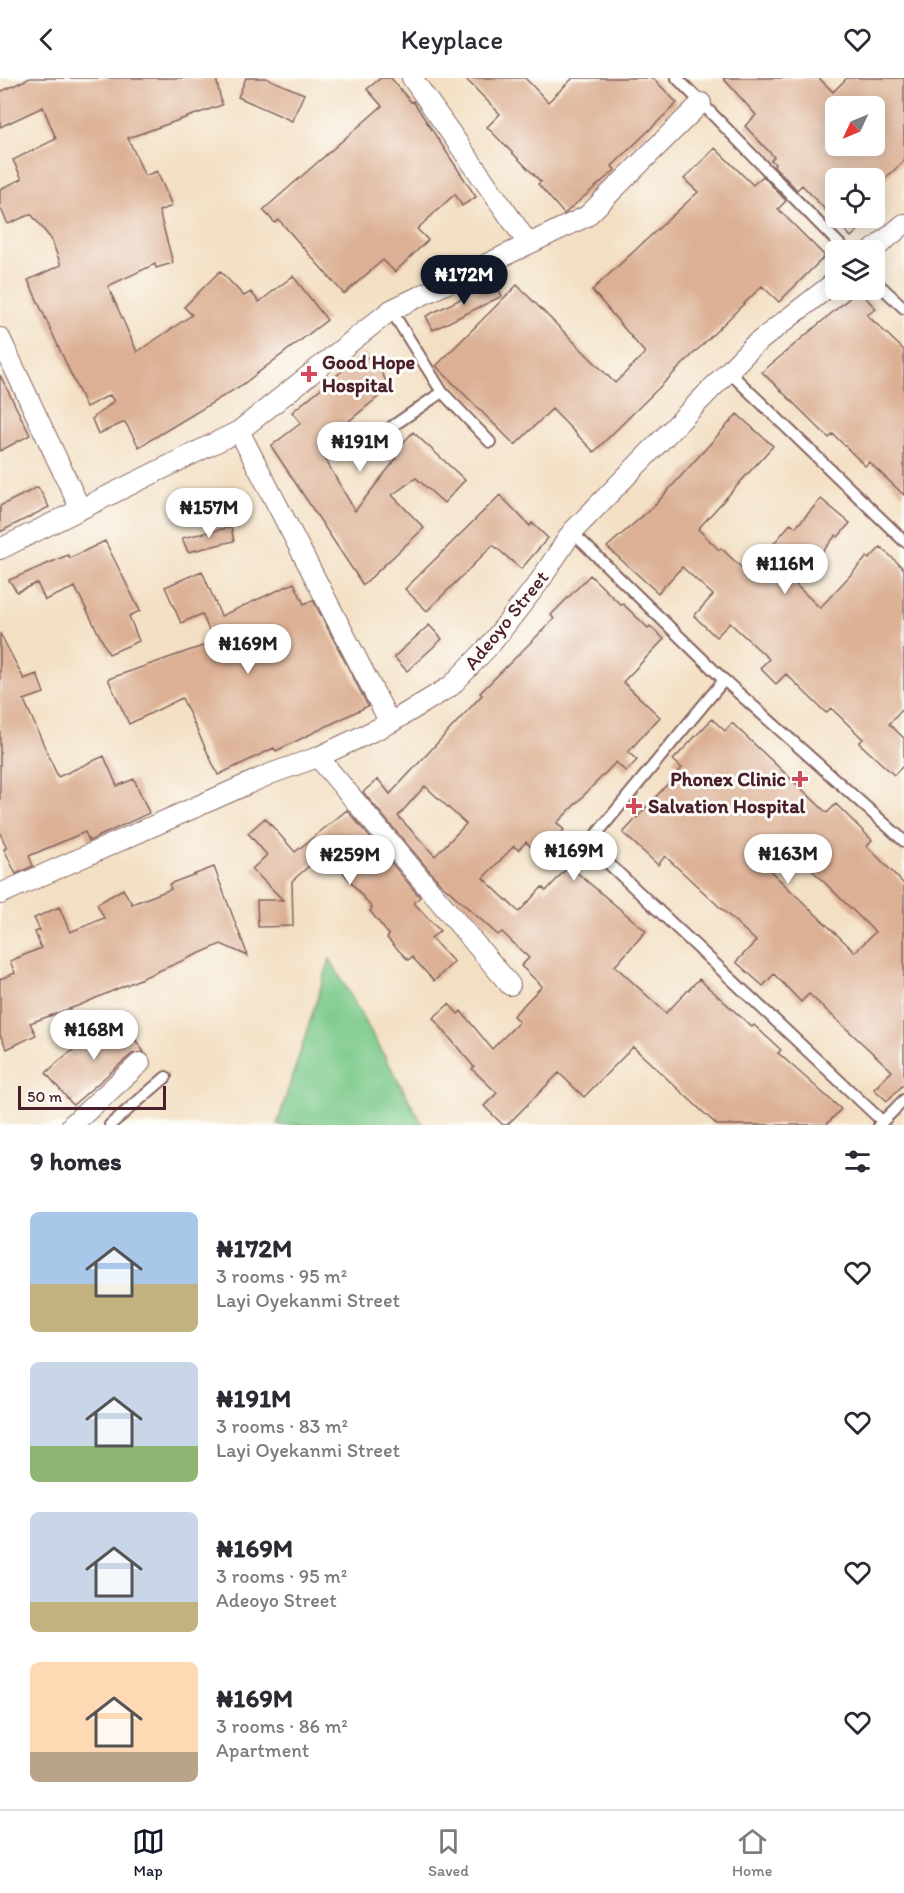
<!DOCTYPE html>
<meta charset="utf-8">
<style>
:root{--surface:#fff;--page:#f7f7f7;--text:#2b2b33;--muted:#7c7c81;--line:#e1e1e2;--accent:#111827}
body{margin:0;font-family:Itim,sans-serif;background:var(--page);color:var(--text);height:100vh;display:flex;flex-direction:column;font-size:22px;white-space:nowrap}
*{box-sizing:border-box;margin:0}
p{font-size:20px;color:var(--muted)}
.icon{flex:none;width:33px;height:33px;fill:none;stroke:currentColor;stroke-width:2;stroke-linecap:round;stroke-linejoin:round}
.map{position:relative;height:1047px;overflow:hidden}
.details{display:flex;flex-direction:column;background:var(--surface);flex:1}
.details>*{flex:none}
.needle{width:39px;rotate:226deg}
.controls{position:absolute;left:825px;top:18px;display:grid;gap:12px}
.controls a{display:grid;place-items:center;width:60px;height:60px;border-radius:9px;background:var(--surface);box-shadow:0 3px 15px #0003;font-size:30px}
.scale{position:absolute;left:18px;bottom:15px;width:148px;box-sizing:border-box;padding-left:6px;border:3px solid #4a1f2b;border-top:0;font-size:16px;line-height:21px;white-space:nowrap;color:#4a1f2b;-webkit-text-stroke:4px #fdfcf7;paint-order:stroke}
.price{position:absolute;translate:-50% -51px;padding:0 14px;border-radius:21px;background:#fff;color:#222;font-size:20px;line-height:39px;filter:drop-shadow(0 2px 3px #0008)}
.price::after{content:'';position:absolute;left:50%;top:36px;width:18px;height:14px;margin-left:-9px;background:inherit;clip-path:polygon(0 0,100% 0,50% 100%)}
.price.active{background:var(--accent);color:#fff}
ul{padding:0;list-style:none}
li{display:flex;align-items:center;gap:18px;height:150px;padding:0 30px}
li span{display:grid;place-items:center;flex:none;width:168px;height:120px;border-radius:9px;color:#555}
li>.icon{margin-inline-start:auto}
span .icon{width:72px;height:72px;fill:#fffc;stroke-width:1}
li b{font-size:26px}
h2{display:flex;justify-content:space-between;align-items:center;height:72px;padding:0 30px;font-size:26px}
header{display:flex;justify-content:space-between;align-items:center;height:78px;padding:0 30px;background:var(--surface);font-size:27px;font-weight:600}
.tab-bar{display:flex;justify-content:space-around;align-items:center;height:84px;border-top:2px solid var(--line);background:var(--surface);font-size:16px;color:var(--muted)}
.tab-bar a{display:grid;justify-items:center;gap:3px}
.tab-bar .active{color:var(--accent)}
.map>svg:first-child{display:block}
.green{fill:#7ac98a;stroke:#62745a;stroke-width:1.5}
.building{fill:#dcb094;fill-rule:evenodd}
.lines{fill:none;stroke-linecap:round;stroke-linejoin:round}
.lane-casing{stroke:#856361;stroke-width:14}
.street-casing{stroke:#856361;stroke-width:22}
.lane{stroke:#fff;stroke-width:10}
.street{stroke:#fff;stroke-width:20}
.poi-dot{fill:#d1495b;stroke:#fdfcf7;stroke-width:2}
.labels{text-anchor:middle;stroke-width:6;stroke-linejoin:round;paint-order:stroke}
.poi-label{font-size:20px;font-weight:bold;fill:#4a1f2b;stroke:#fdfcf7;text-anchor:start}
.street-label{font-size:20px;fill:#4a1f2b;stroke:#fdfcf7}
</style>
<header><svg class="icon" aria-label="back" viewBox="0 0 24 24"><path d="M15 5l-7 7 7 7"/></svg>Keyplace<svg class="icon" aria-label="heart" viewBox="0 0 24 24"><path d="M12 20l-8-8c-3-5 5-10 8-4 3-6 11-1 8 4z"/></svg></header>
<div class="map">
<svg width="904" height="1047" viewBox="0 0 904 1047">
<rect width="100%" height="100%" fill="#fdfcf7"/>
<filter id="ink" filterUnits="userSpaceOnUse"><feTurbulence type="fractalNoise" baseFrequency=".0167" numOctaves="2"/><feDisplacementMap in="SourceGraphic" scale="12" xChannelSelector="R" yChannelSelector="G"/><feConvolveMatrix kernelMatrix="1 2 1 2 8 2 1 2 1" color-interpolation-filters="sRGB"/></filter>
<filter id="wash" filterUnits="userSpaceOnUse"><feTurbulence type="fractalNoise" baseFrequency=".008" numOctaves="4" result="noise"/><feDisplacementMap in="SourceGraphic" scale="24" xChannelSelector="R" yChannelSelector="G"/><feGaussianBlur stdDeviation="1.35" result="paint"/><feColorMatrix in="noise" values="0 0 0 0 0 0 0 0 0 0 0 0 0 0 0 0 0 1.4 0 .05"/><feComposite in="paint" operator="in"/></filter>
<g filter="url(#wash)">
<rect width="100%" height="100%" fill="#f3e0c4"/>
<path class="green" d="M330,881L423,1047H277Z"/>
<g id="blocks">
<path class="building" d="M30,0H216L222,27L128,60L145,98L157,93L172,128L159,133L173,185L156,190L155,186L108,208L137,274L192,237L184,229L220,193L244,218L251,214L259,224L293,198L327,242L242,307L139,369L125,344L98,356L92,341L114,323L110,317L86,329L28,202L61,187L51,161L31,136L8,146L0,129V111L22,101L13,82L56,61L43,29L0,49V14Z
M246,0H266L304,16L292,43L238,19Z
M381,0H391L411,24L413,23L476,119L462,128L455,116L417,151L428,162L395,194L383,182L344,216L279,142L275,145L263,132L382,28L367,11Z
M465,0H525L548,24L573,0H653L677,25L612,88L615,92L564,136L538,106L541,104L487,49L500,36Z
M723,0H819L833,14L847,0H904V83L874,111V100H836V140H853L862,149L851,159L802,107L797,112L774,88L775,86L771,82L774,79L745,48L756,37ZM836,28H874V68H836Z
M715,70L753,107L763,98L786,123L778,131L825,178L779,224L762,208L594,374L552,331L515,367L436,288L517,207L615,305L645,275L592,212L698,114L684,101Z
M495,204L502,218L433,252L426,238Z
M859,212L876,231L867,237L904,272V417L869,384L865,388L833,356L829,360L762,294Z
M364,275L374,288L376,286L390,309L318,369L355,433L396,381L392,377L413,354L465,402L444,425L416,400L392,417L424,450L363,507L271,368L301,345L292,334Z
M0,297L30,357L0,373Z
M737,336L773,368L698,451L719,472L721,470L744,492L756,478L760,482L791,445L796,449L821,421L850,445L838,459L836,457L796,507L820,530L867,479L869,481L881,469L904,491V630L889,646L904,660V687L894,697L859,665L863,661L831,630L826,635L786,596L776,606L760,590L769,581L730,545L716,559L694,538L713,517L682,489L658,515L607,469L654,428Z
M38,409L49,429L0,454V428Z
M500,417L530,448L532,445L548,460L521,491L493,467L427,533L405,511Z
M231,449L234,463L188,474L182,460Z
M105,463L140,533L129,538L139,563L109,576L75,509L45,522L37,505L17,514L9,502L68,477L70,480Z
M202,493L221,538L294,505L304,526L313,522L368,628L276,673L274,670L218,697L182,620L129,646L108,601L214,564L202,536L181,545L165,509Z
M590,497L621,527L623,526L648,550L650,548L664,561L623,604L660,639L628,674L637,682L626,694L616,684L557,745L564,752L539,777L526,764L518,772L514,768L483,800L519,834L542,809L546,813L569,788L646,853L615,888L666,935L699,901L752,949L754,947L781,972L778,975L841,1031L826,1047H717L633,969L584,1019L559,995L507,1047H503L484,1028L497,1015L472,991L474,989L433,940L449,926L458,936L461,933L492,971L519,944L513,938L542,908L521,888L529,880L502,854L498,857L439,804L363,714L378,701L390,716L482,617L480,615L554,541L551,537ZM425,708L466,746L435,778L398,738Z
M429,547L442,561L407,593L394,579Z
M0,555L24,601L37,596L44,615L24,622L58,699L104,678L117,708L134,701L149,735L89,763L85,754L29,778L33,788L16,796L4,771L7,770L0,755Z
M712,641L725,653L732,645L827,735L836,726L872,762L867,768L904,806V1006L887,1023L874,1011L892,993L809,916L801,924L774,896L763,908L736,884L756,863L665,778L658,787L623,755L682,690L673,682ZM781,762L875,854L855,874L761,784Z
M347,732L420,819L414,825L440,853L431,860L454,884L434,903L412,879L408,882L387,860L389,857L370,833L372,830L326,773L292,803L293,848L258,849L257,822H283L252,791L267,777L248,755L265,740L295,774Z
M214,789L248,878L221,866L80,927L30,945L36,957L7,971L0,957V901L15,895L10,883L41,870L35,854L40,852L34,840L59,829L70,854L104,840L97,826L123,811L132,826L171,811L169,806Z
M119,939L144,974L132,976L73,1027L46,995L61,981Z"/>
</g>
</g>
<g filter="url(#ink)">
<use href="#blocks" fill-opacity="0" stroke="#856361" stroke-width="1.5"/>
<g class="lines">
<g class="lane-casing">
<path id="lane" d="M677,0L845,172
M874,202L904,230
M391,232L442,314L490,364
M727,292L904,463
M371,363L442,314
M572,454L724,602L904,763
M724,602L595,758L592,764L593,771L882,1043
M110,1047L166,999
M879,1047L904,1022"/>
</g>
<g class="street-casing">
<path id="street" d="M412,0L528,165
M873,172L904,146
M0,260L80,430
M239,353L390,645
M0,471L239,353L391,232L587,138L701,25
M318,679L510,907
M0,816L270,696L318,679L390,645L451,608L490,567L539,504L572,454L753,268L836,203
M72,1047L140,985"/>
</g>
<use href="#lane" class="lane"/>
<use href="#street" class="street"/>
</g>
</g>
<g class="poi-dot">
<path d="M306 287h6v6h6v6h-6v6h-6v-6h-6v-6h6z"/>
<path d="M797 692h6v6h6v6h-6v6h-6v-6h-6v-6h6z"/>
<path d="M631 719h6v6h6v6h-6v6h-6v-6h-6v-6h6z"/>
</g>
<g class="labels">
<g class="poi-label">
<text x="322" y="291">Good Hope<tspan x="322" dy="23">Hospital</tspan></text>
<text x="786" y="708" text-anchor="end">Phonex Clinic</text>
<text x="648" y="735">Salvation Hospital</text>
</g>
<g class="street-label">
<text transform="translate(506 542) rotate(-51)" y="7">Adeoyo Street</text>
</g>
</g>
</svg>
<div class="controls">
<a><svg class="needle" viewBox="-14 -14 28 28"><path d="M0-13l5 13h-10z" fill="#e53935"/><path d="M0 13l5-13h-10z" fill="#7c7c81"/></svg></a>
<a><svg class="icon" aria-label="locate" viewBox="0 0 24 24"><circle cx="12" cy="12" r="6"/><path d="M12 2v4M12 18v4M2 12h4M18 12h4"/></svg></a>
<a><svg class="icon" aria-label="layers" viewBox="0 0 24 24"><path d="M12 4l9 5-9 5-9-5zM3 14l9 5 9-5"/></svg></a>
</div>
<div class="scale">50 m</div>
<b class="price active" style="left:464px;top:228px">₦172M</b>
<b class="price" style="left:360px;top:395px">₦191M</b>
<b class="price" style="left:209px;top:461px">₦157M</b>
<b class="price" style="left:785px;top:517px">₦116M</b>
<b class="price" style="left:248px;top:597px">₦169M</b>
<b class="price" style="left:574px;top:804px">₦169M</b>
<b class="price" style="left:788px;top:807px">₦163M</b>
<b class="price" style="left:350px;top:808px">₦259M</b>
<b class="price" style="left:94px;top:983px">₦168M</b>
</div>
<section class="details">
<h2>9 homes<svg class="icon" aria-label="filters" viewBox="0 0 24 24"><path d="M4 7h16M4 17h16"/><circle cx="9" cy="7" r="2"/><circle cx="15" cy="17" r="2"/></svg></h2>
<ul>
<li><span style="background:linear-gradient(#a9c7e8 60%,#c2b280 0)"><svg class="icon" aria-label="home" viewBox="0 0 24 24"><path d="M3 11l9-7 9 7M6 9v11h12V9"/></svg></span><div><b>₦172M</b><p>3 rooms · 95 m²</p><p>Layi Oyekanmi Street</p></div><svg class="icon" aria-label="heart" viewBox="0 0 24 24"><path d="M12 20l-8-8c-3-5 5-10 8-4 3-6 11-1 8 4z"/></svg></li>
<li><span style="background:linear-gradient(#c9d6e8 70%,#8fb573 0)"><svg class="icon" aria-label="home" viewBox="0 0 24 24"><path d="M3 11l9-7 9 7M6 9v11h12V9"/></svg></span><div><b>₦191M</b><p>3 rooms · 83 m²</p><p>Layi Oyekanmi Street</p></div><svg class="icon" aria-label="heart" viewBox="0 0 24 24"><path d="M12 20l-8-8c-3-5 5-10 8-4 3-6 11-1 8 4z"/></svg></li>
<li><span style="background:linear-gradient(#c9d6e8 75%,#c2b280 0)"><svg class="icon" aria-label="home" viewBox="0 0 24 24"><path d="M3 11l9-7 9 7M6 9v11h12V9"/></svg></span><div><b>₦169M</b><p>3 rooms · 95 m²</p><p>Adeoyo Street</p></div><svg class="icon" aria-label="heart" viewBox="0 0 24 24"><path d="M12 20l-8-8c-3-5 5-10 8-4 3-6 11-1 8 4z"/></svg></li>
<li><span style="background:linear-gradient(#ffd9b3 75%,#b9a48a 0)"><svg class="icon" aria-label="home" viewBox="0 0 24 24"><path d="M3 11l9-7 9 7M6 9v11h12V9"/></svg></span><div><b>₦169M</b><p>3 rooms · 86 m²</p><p>Apartment</p></div><svg class="icon" aria-label="heart" viewBox="0 0 24 24"><path d="M12 20l-8-8c-3-5 5-10 8-4 3-6 11-1 8 4z"/></svg></li>
</ul>
</section>
<nav class="tab-bar">
<a class="active"><svg class="icon" aria-label="map" viewBox="0 0 24 24"><path d="M3 6l6-2 6 2 6-2v14l-6 2-6-2-6 2zM9 4v14M15 6v14"/></svg>Map</a>
<a><svg class="icon" aria-label="saved" viewBox="0 0 24 24"><path d="M7 4h10v16l-5-4-5 4z"/></svg>Saved</a>
<a><svg class="icon" aria-label="home" viewBox="0 0 24 24"><path d="M3 11l9-7 9 7M6 9v11h12V9"/></svg>Home</a>
</nav>
